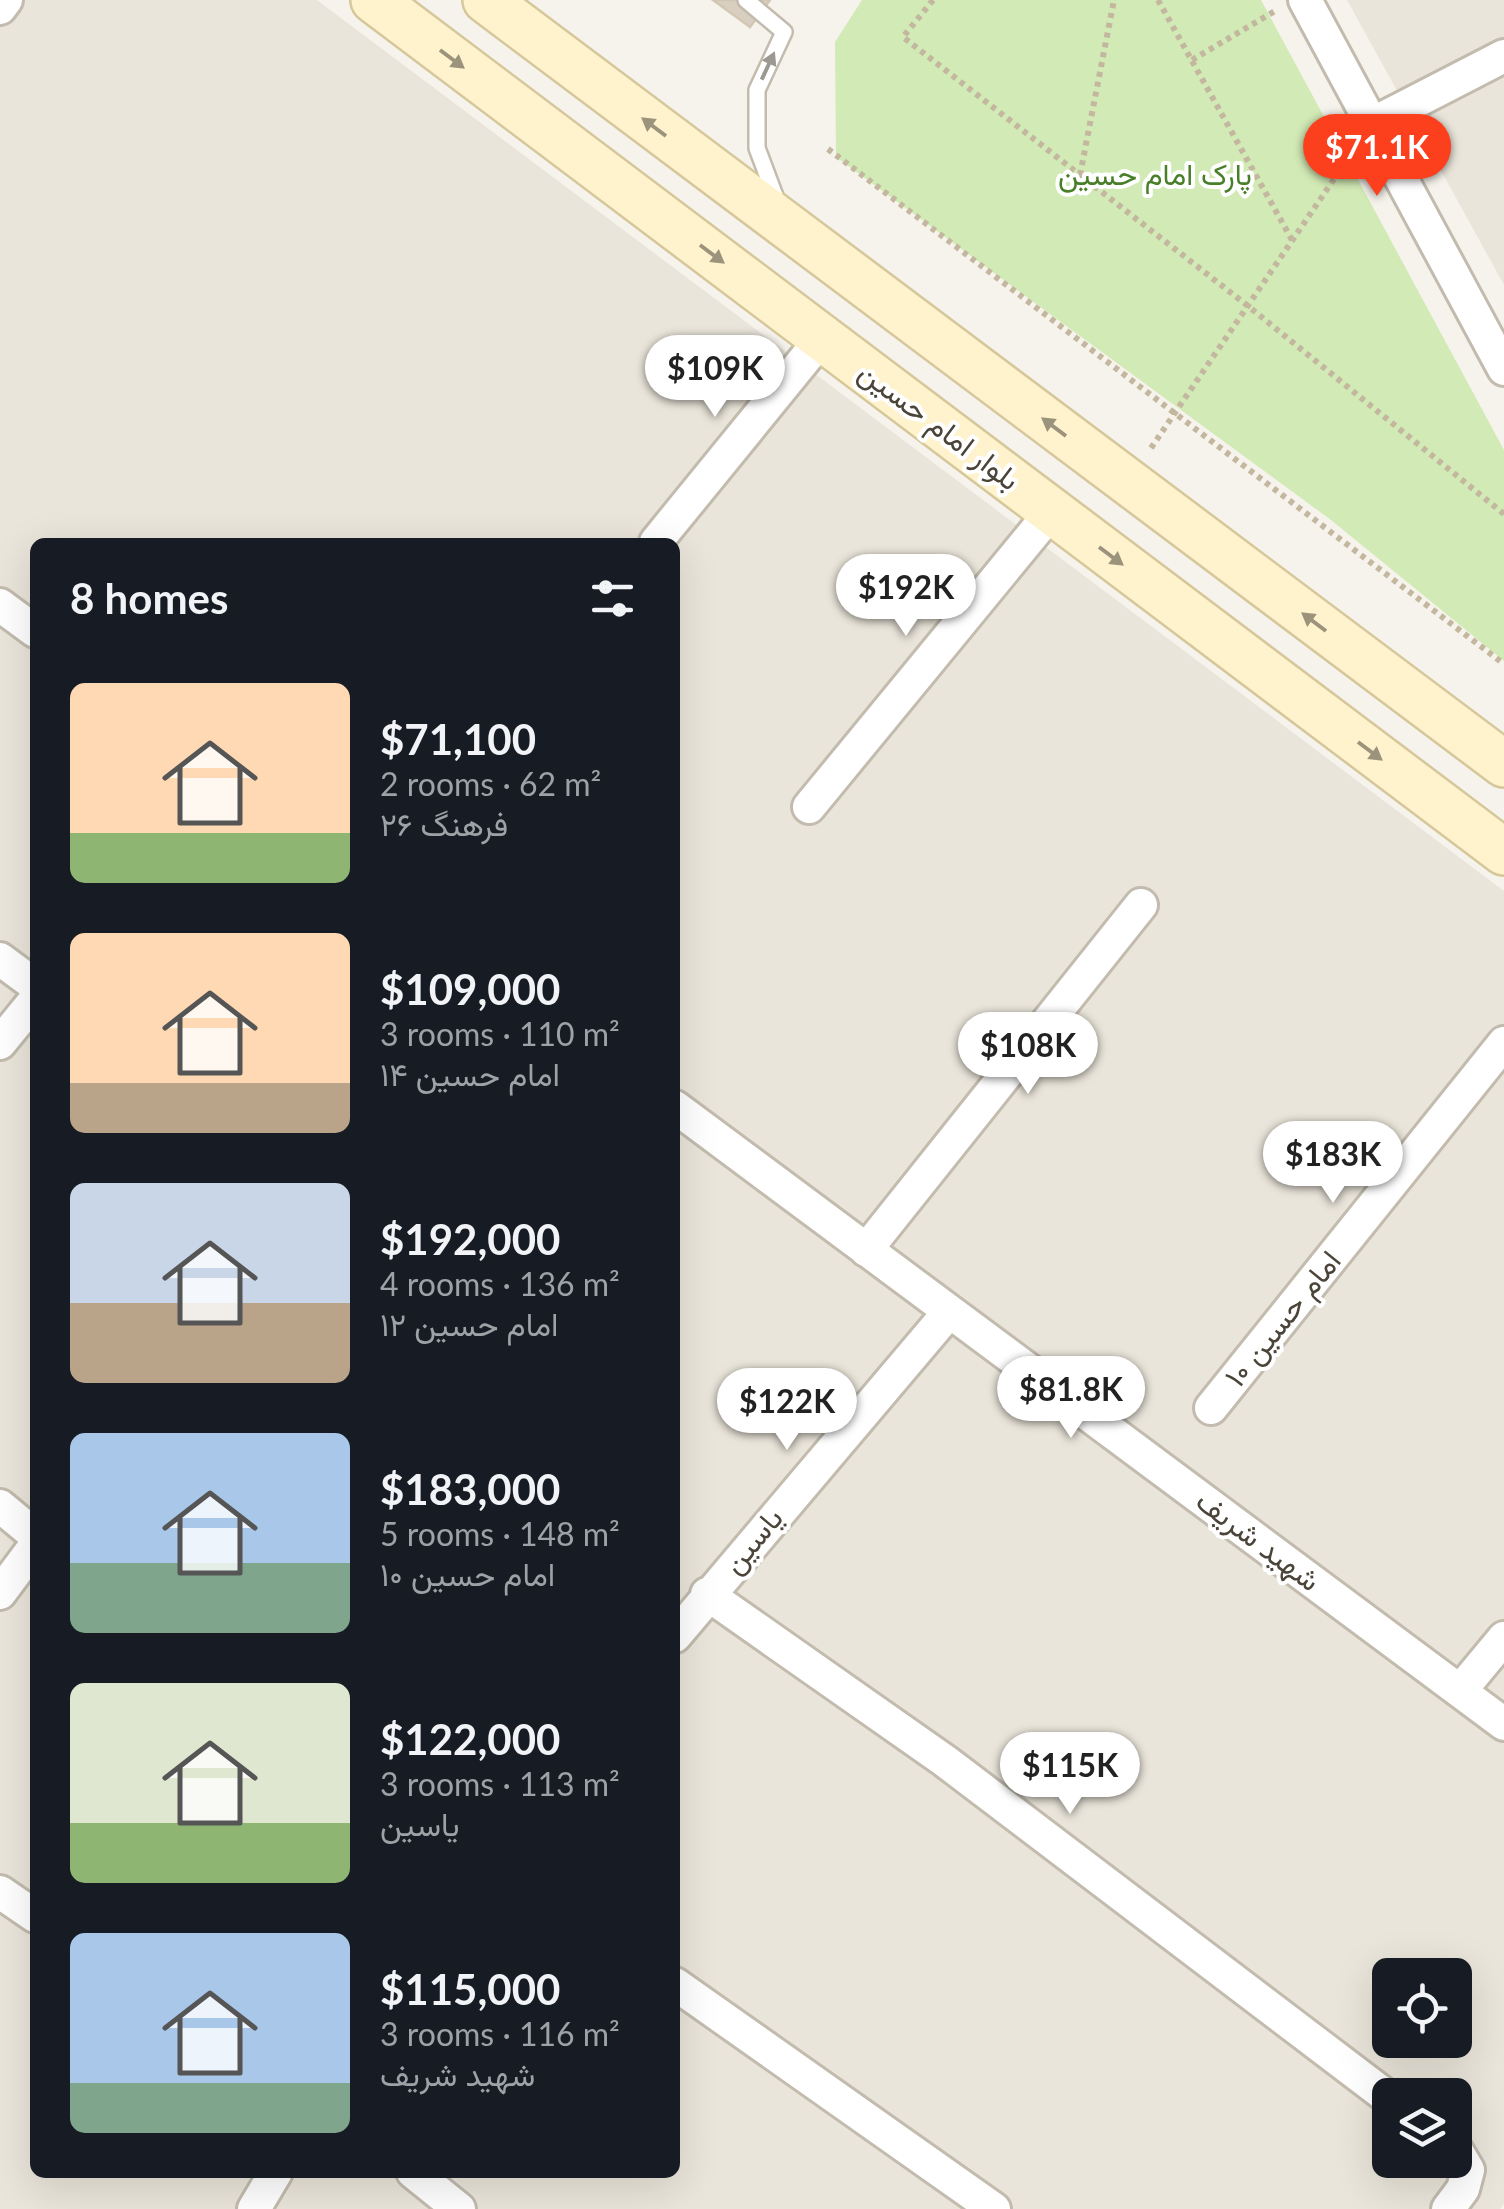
<!DOCTYPE html>
<meta charset="utf-8">
<style>
:root{--surface:#171b24;--page:#242831;--text:#f1f3f6;--muted:#9ea1a6;--accent:#fc3f1d}
body{margin:0;font-family:Lato,Vazirmatn,sans-serif;background:var(--page);color:var(--text);height:100vh;display:flex;flex-direction:column;font-size:38px;white-space:nowrap}
*{box-sizing:border-box;margin:0}
p{font-size:32px;color:var(--muted)}
.icon{flex:none;width:55px;height:55px;fill:none;stroke:currentColor;stroke-width:2;stroke-linecap:round;stroke-linejoin:round}
.map{position:relative;flex:1;overflow:hidden}
.drawer{position:absolute;left:30px;top:538px;width:650px;height:1640px;display:flex;flex-direction:column;background:var(--surface);border-radius:15px;box-shadow:0 10px 40px #0002}
.drawer>*{flex:none}
.controls{position:absolute;left:1372px;top:1958px;display:grid;gap:20px}
.controls a{display:grid;place-items:center;width:100px;height:100px;border-radius:15px;background:var(--surface);box-shadow:0 10px 40px #0002;font-size:50px}
.price{position:absolute;translate:-50% -85px;padding:0 22px;border-radius:35px;background:#fff;color:#222;font-size:32px;line-height:65px;filter:drop-shadow(0 2px 5px #0008)}
.price::after{content:'';position:absolute;left:50%;top:60px;width:30px;height:22px;margin-left:-15px;background:inherit;clip-path:polygon(0 0,100% 0,50% 100%)}
.price.current{background:var(--accent);color:#fff}
ul{padding:0;list-style:none}
li{display:flex;align-items:center;gap:30px;height:250px;padding:0 40px}
li span{display:grid;place-items:center;flex:none;width:280px;height:200px;border-radius:15px;color:#555}
li>.icon{margin-inline-start:auto}
span .icon{width:120px;height:120px;fill:#fffc;stroke-width:1}
li b{font-size:42px}
h2{display:flex;justify-content:space-between;align-items:center;height:120px;padding:0 40px;font-size:42px}
.map>svg:first-child{display:block}
.residential{fill:#eae5da;fill-rule:evenodd}
.green{fill:#d2eab5}
.building{fill:#d8cfc1;stroke:#d3c7b4;stroke-width:2.5}
.lines{fill:none;stroke-linecap:round;stroke-linejoin:round}
.lane-casing{stroke:#c2bbae;stroke-width:20}
.street-casing{stroke:#c2bbae;stroke-width:38}
.secondary-casing{stroke:#d6c79b;stroke-width:50}
.path{stroke:#c4b79f;stroke-width:6;stroke-dasharray:5 5;stroke-linecap:butt}
.lane{stroke:#fff;stroke-width:15}
.street{stroke:#fff;stroke-width:32}
.secondary{stroke:#fff3cd;stroke-width:45}
.oneway{fill:#9c937c}
.oneway2{fill:#9c9892}
.labels{text-anchor:middle;stroke-width:8;stroke-linejoin:round;paint-order:stroke}
.park-label{font-size:30px;fill:#4a7f2a;stroke:#fff}
.street-label{font-size:30px;fill:#4b4439;stroke:#fff}
</style>
<div class="map">
<svg width="1504" height="2209" viewBox="0 0 1504 2209">
<rect width="100%" height="100%" fill="#f6f3ec"/>
<path class="residential" d="M0,0H317L1504,891V2204L1500,2209H0ZM35,542H675V2172H35ZM1390,1975H1455V2040H1390ZM1390,2095H1455V2160H1390Z
M1347,0H1504V285Z"/>
<path class="green" d="M862,0H1261L1504,450V661L1331,520L836,157L835,42Z"/>
<path class="building" d="M713,0H770L750,27Z"/>
<g class="lines">
<g class="lane-casing">
<path id="lane" d="M746,0L784,32L757,90V148L778,204"/>
</g>
<g class="street-casing">
<path id="street" d="M1305,0L1504,369
M0,8L6,0
M1372,124L1504,56
M656,542L822,338
M0,605L35,631
M809,807L1052,511
M0,959L35,985
M0,1043L35,1000
M675,1107L1504,1724
M866,1250L1141,905
M1211,1408L1504,1043
M0,1506L35,1535
M0,1593L35,1546
M707,1594L945,1761L1390,2099
M675,1636L949,1312
M1460,1691L1504,1638
M0,1892L35,1916
M675,1984L994,2209
M413,2172L459,2209
M254,2209L276,2172
M1448,2209L1463,2189L1468,2170L1455,2148"/>
</g>
<g class="secondary-casing">
<path id="secondary" d="M374,0L1504,852
M486,0L1504,764"/>
</g>
<path class="path" d="M933,0L903,37L1248,306L1504,514
M1158,0L1292,240
M1192,60L1275,11
M828,149L1504,664
M1080,175L1114,0
M1151,448L1349,157"/>
<use href="#lane" class="lane"/>
<use href="#street" class="street"/>
<use href="#secondary" class="secondary"/>
</g>
<defs><path id="oneway-solid" d="M-6-.8H1V-3.2L6.5 0L1 3.2V.8H-6Z" transform="scale(2.5)"/></defs>
<g class="oneway">
<use href="#oneway-solid" transform="translate(452 59) rotate(37)"/>
<use href="#oneway-solid" transform="translate(654 127) rotate(-143)"/>
<use href="#oneway-solid" transform="translate(712 254) rotate(37)"/>
<use href="#oneway-solid" transform="translate(1054 427) rotate(-143)"/>
<use href="#oneway-solid" transform="translate(1111 556) rotate(37)"/>
<use href="#oneway-solid" transform="translate(1314 622) rotate(-143)"/>
<use href="#oneway-solid" transform="translate(1370 751) rotate(37)"/>
</g>
<use class="oneway2" href="#oneway-solid" transform="translate(768 66) rotate(-65)"/>
<g class="labels">
<g class="park-label">
<text x="1155" y="185">پارک امام حسین</text>
</g>
<g class="street-label">
<text transform="translate(939 426) rotate(37)" y="10">بلوار امام حسین</text>
<text transform="translate(1283 1319) rotate(-51)" y="10">امام حسین ۱۰</text>
<text transform="translate(753 1541) rotate(-50)" y="10">یاسین</text>
<text transform="translate(1258 1541) rotate(37)" y="10">شهید شریف</text>
</g>
</g>
</svg>
<div class="controls">
<a><svg class="icon" aria-label="locate" viewBox="0 0 24 24"><circle cx="12" cy="12" r="6"/><path d="M12 2v4M12 18v4M2 12h4M18 12h4"/></svg></a>
<a><svg class="icon" aria-label="layers" viewBox="0 0 24 24"><path d="M12 4l9 5-9 5-9-5zM3 14l9 5 9-5"/></svg></a>
</div>
<b class="price current" style="left:1377px;top:199px">$71.1K</b>
<b class="price" style="left:715px;top:420px">$109K</b>
<b class="price" style="left:906px;top:639px">$192K</b>
<b class="price" style="left:1028px;top:1097px">$108K</b>
<b class="price" style="left:1333px;top:1206px">$183K</b>
<b class="price" style="left:1071px;top:1441px">$81.8K</b>
<b class="price" style="left:787px;top:1453px">$122K</b>
<b class="price" style="left:1070px;top:1817px">$115K</b>
<section class="drawer">
<h2>8 homes<svg class="icon" aria-label="filters" viewBox="0 0 24 24"><path d="M4 7h16M4 17h16"/><circle cx="9" cy="7" r="2"/><circle cx="15" cy="17" r="2"/></svg></h2>
<ul>
<li><span style="background:linear-gradient(#ffd9b3 75%,#8fb573 0)"><svg class="icon" aria-label="home" viewBox="0 0 24 24"><path d="M3 11l9-7 9 7M6 9v11h12V9"/></svg></span><div><b>$71,100</b><p>2 rooms · 62 m²</p><p>فرهنگ ۲۶</p></div></li>
<li><span style="background:linear-gradient(#ffd9b3 75%,#b9a48a 0)"><svg class="icon" aria-label="home" viewBox="0 0 24 24"><path d="M3 11l9-7 9 7M6 9v11h12V9"/></svg></span><div><b>$109,000</b><p>3 rooms · 110 m²</p><p>امام حسین ۱۴</p></div></li>
<li><span style="background:linear-gradient(#c9d6e8 60%,#b9a48a 0)"><svg class="icon" aria-label="home" viewBox="0 0 24 24"><path d="M3 11l9-7 9 7M6 9v11h12V9"/></svg></span><div><b>$192,000</b><p>4 rooms · 136 m²</p><p>امام حسین ۱۲</p></div></li>
<li><span style="background:linear-gradient(#a9c7e8 65%,#7fa58c 0)"><svg class="icon" aria-label="home" viewBox="0 0 24 24"><path d="M3 11l9-7 9 7M6 9v11h12V9"/></svg></span><div><b>$183,000</b><p>5 rooms · 148 m²</p><p>امام حسین ۱۰</p></div></li>
<li><span style="background:linear-gradient(#dfe7d0 70%,#8fb573 0)"><svg class="icon" aria-label="home" viewBox="0 0 24 24"><path d="M3 11l9-7 9 7M6 9v11h12V9"/></svg></span><div><b>$122,000</b><p>3 rooms · 113 m²</p><p>یاسین</p></div></li>
<li><span style="background:linear-gradient(#a9c7e8 75%,#7fa58c 0)"><svg class="icon" aria-label="home" viewBox="0 0 24 24"><path d="M3 11l9-7 9 7M6 9v11h12V9"/></svg></span><div><b>$115,000</b><p>3 rooms · 116 m²</p><p>شهید شریف</p></div></li>
</ul>
</section>
</div>
